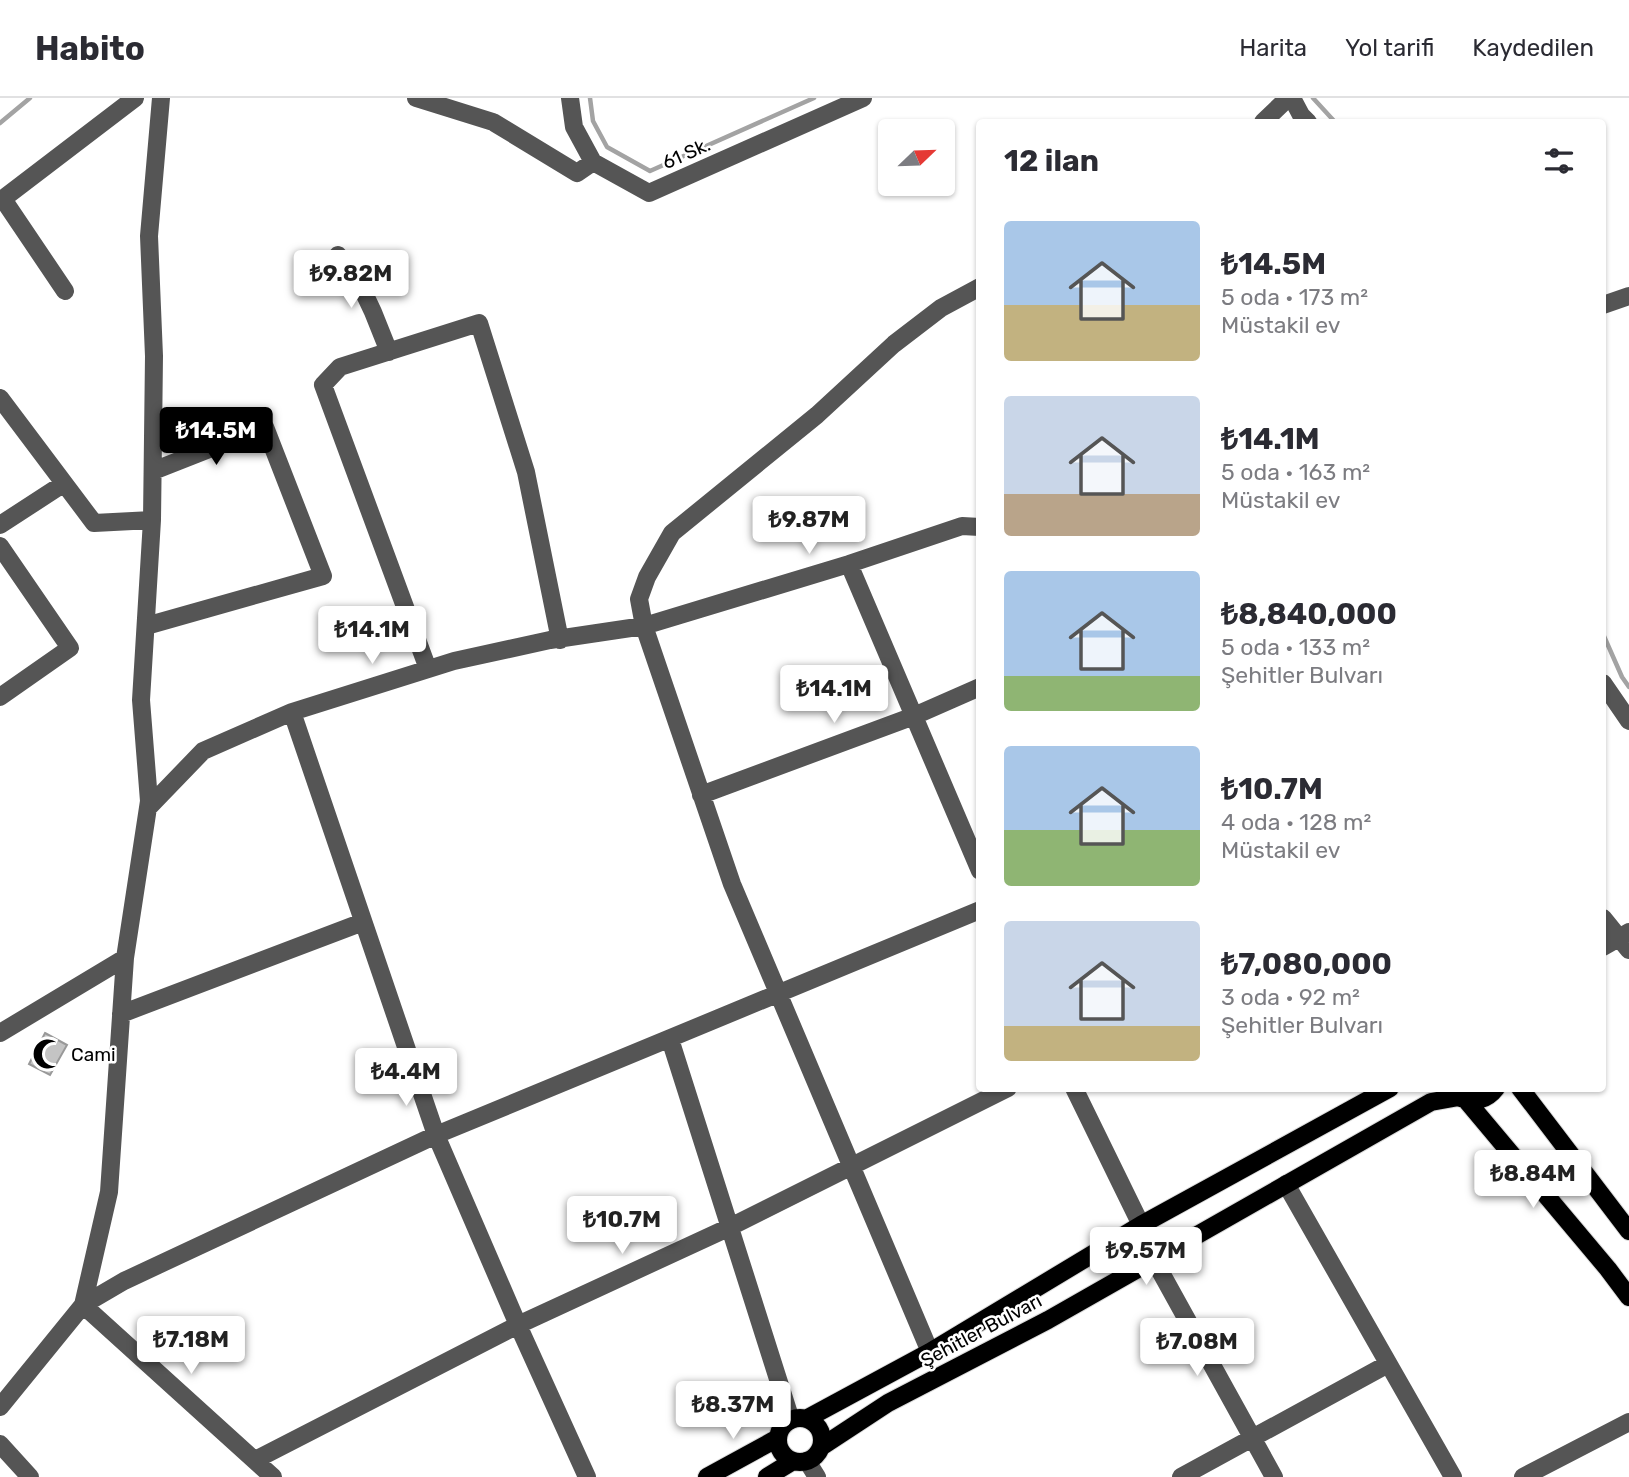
<!DOCTYPE html>
<html lang="tr">
<meta charset="utf-8">
<style>
:root{--surface:#fff;--page:#f7f7f7;--text:#2b2b33;--muted:#7c7c81;--line:#e1e1e2;--accent:#000}
body{margin:0;font-family:Rubik,sans-serif;background:var(--page);color:var(--text);height:100vh;display:flex;flex-direction:column;font-size:26px;white-space:nowrap}
*{box-sizing:border-box;margin:0}
p{font-size:23px;color:var(--muted)}
.icon{flex:none;width:38px;height:38px;fill:none;stroke:currentColor;stroke-width:2;stroke-linecap:round;stroke-linejoin:round}
.map{position:relative;flex:1;overflow:hidden}
.panel{position:absolute;left:976px;top:21px;width:630px;height:973px;display:flex;flex-direction:column;background:var(--surface);border-radius:7px;box-shadow:0 2px 5px #0004}
.panel>*{flex:none}
.needle{width:46px;rotate:67deg}
.controls{position:absolute;left:878px;top:21px;display:grid;gap:14px}
.controls a{display:grid;place-items:center;width:77px;height:77px;border-radius:7px;background:var(--surface);box-shadow:0 2px 5px #0004;font-size:35px}
.price{position:absolute;translate:-50% -60px;padding:0 16px;border-radius:7px;background:#fff;color:#222;font-size:23px;line-height:46px;filter:drop-shadow(0 2px 4px #0008)}
.price::after{content:'';position:absolute;left:50%;top:42px;width:21px;height:16px;margin-left:-10px;background:inherit;clip-path:polygon(0 0,100% 0,50% 100%)}
.price.selected{background:var(--accent);color:#fff}
ul{padding:0;list-style:none}
li{display:flex;align-items:center;gap:21px;height:175px;padding:0 28px}
li span{display:grid;place-items:center;flex:none;width:196px;height:140px;border-radius:7px;color:#555}
li>.icon{margin-inline-start:auto}
span .icon{width:84px;height:84px;fill:#fffc;stroke-width:1}
li b{font-size:30px}
h2{display:flex;justify-content:space-between;align-items:center;height:84px;padding:0 28px;font-size:30px}
header{display:flex;align-items:center;gap:42px;box-sizing:border-box;height:98px;padding:0 35px;background:var(--surface);border-bottom:2px solid var(--line)}
header strong{font-size:33px}
nav{display:flex;gap:38px;margin-inline-start:auto;font-size:24px}
.map>svg:first-child{display:block}
.lines{fill:none;stroke-linecap:round;stroke-linejoin:round}
.stream{stroke:#a3a3a3;stroke-width:4.5}
.building{fill:#c4c4c4;stroke:#999;stroke-width:2}
.major-casing{stroke:#dbdbdb;stroke-width:20}
.minor{stroke:#555;stroke-width:18}
.major{stroke:#000;stroke-width:18}
.labels{text-anchor:middle;stroke-width:5;stroke-linejoin:round;paint-order:stroke}
.street-label{font-size:19px;fill:#000;stroke:#fff}
.poi-label{font-size:19px;fill:#000;stroke:#fff;text-anchor:start}
</style>
<header>
<strong>Habito</strong>
<nav><a>Harita</a><a>Yol tarifi</a><a>Kaydedilen</a></nav>
</header>
<div class="map">
<svg width="1629" height="1379" viewBox="0 0 1629 1379">
<rect width="100%" height="100%" fill="#fff"/>
<g class="lines">
<path class="stream" d="M590,0L593,23L607,49L650,73L814,0
M1313,0L1335,24
M0,25L30,0
M1603,536L1622,579L1629,589"/>
</g>
<path class="building" d="M45,935L67,947L50,977L29,966Z"/>
<g class="lines">
<g class="major-casing">
<path id="major" d="M1520,990L1629,1133
M1461,1000C1474,1005 1487,1002 1496,990
M1466,1002L1608,1171L1629,1199
M778 1342a22 22 0 1 1 44 0a22 22 0 1 1-44 0Z
M806,1321L930,1254L1141,1127L1390,990
M821,1349L888,1305L1048,1222L1431,1004L1459,999
M707,1379L778,1340
M767,1379L793,1363"/>
</g>
<path class="minor" d="M416,0L493,24L577,75L593,64
M570,0L574,29L593,64L649,95L863,0
M1292,0L1301,17L1308,24
M1263,24L1288,0
M3,101L65,193
M0,103L135,0
M338,157L365,197L373,214L389,254
M1603,207L1629,198
M0,300L94,425L152,422
M0,427L63,386
M0,448L70,550L0,599
M849,466L980,773
M146,528L323,478L265,329L153,373
M428,571L323,287L340,269L479,225L526,374L560,542
M1603,585L1629,623
M292,614L436,1037L518,1227L587,1379
M701,697L914,618L980,589
M148,710L203,653L292,614L454,563L550,542L644,528L849,466L962,428L980,429
M1603,820L1629,852
M1603,849L1629,834
M121,916L363,824
M0,935L125,860
M670,941L791,1322
M1074,990L1141,1127L1154,1162L1274,1379
M1286,1086L1453,1379
M83,1207L109,1094L125,860L149,703L141,602L152,422L154,258L149,138L161,0
M83,1207L273,1379
M930,1254L732,786L644,528L639,501L647,479L672,435L817,317L894,246L941,210L980,189
M0,1309L83,1207L124,1183L436,1037L980,812
M0,1346L30,1379
M255,1362L518,1227L730,1129L1008,990
M807,1363L817,1379
M1181,1379L1388,1266
M1523,1379L1629,1324"/>
<use href="#major" class="major"/>
</g>
<defs>
<g id="mosque-bare" transform="scale(2.415)"><path d="M3.5-4.9A6 6 0 1 0 3.5 4.9A5 5 0 1 1 3.5-4.9Z" fill="#000" stroke="#fff" stroke-width="2.5" paint-order="stroke"/></g>
</defs>
<g fill-rule="evenodd">
<use href="#mosque-bare" x="48" y="956"/>
</g>
<g class="labels">
<g class="street-label">
<text transform="translate(686 55) rotate(-24)" y="7">61 Sk.</text>
<text transform="translate(981 1232) rotate(-28)" y="7">Şehitler Bulvarı</text>
</g>
<g class="poi-label">
<text x="71" y="963">Cami</text>
</g>
</g>
</svg>
<div class="controls">
<a><svg class="needle" viewBox="-14 -14 28 28"><path d="M0-13l5 13h-10z" fill="#e53935"/><path d="M0 13l5-13h-10z" fill="#7c7c81"/></svg></a>
</div>
<b class="price" style="left:351px;top:212px">₺9.82M</b>
<b class="price selected" style="left:216px;top:369px">₺14.5M</b>
<b class="price" style="left:809px;top:458px">₺9.87M</b>
<b class="price" style="left:372px;top:568px">₺14.1M</b>
<b class="price" style="left:834px;top:627px">₺14.1M</b>
<b class="price" style="left:406px;top:1010px">₺4.4M</b>
<b class="price" style="left:1533px;top:1112px">₺8.84M</b>
<b class="price" style="left:622px;top:1158px">₺10.7M</b>
<b class="price" style="left:1146px;top:1189px">₺9.57M</b>
<b class="price" style="left:191px;top:1278px">₺7.18M</b>
<b class="price" style="left:1197px;top:1280px">₺7.08M</b>
<b class="price" style="left:733px;top:1343px">₺8.37M</b>
<section class="panel">
<h2>12 ilan<svg class="icon" aria-label="filters" viewBox="0 0 24 24"><path d="M4 7h16M4 17h16"/><circle cx="9" cy="7" r="2"/><circle cx="15" cy="17" r="2"/></svg></h2>
<ul>
<li><span style="background:linear-gradient(#a9c7e8 60%,#c2b280 0)"><svg class="icon" aria-label="home" viewBox="0 0 24 24"><path d="M3 11l9-7 9 7M6 9v11h12V9"/></svg></span><div><b>₺14.5M</b><p>5 oda · 173 m²</p><p>Müstakil ev</p></div></li>
<li><span style="background:linear-gradient(#c9d6e8 70%,#b9a48a 0)"><svg class="icon" aria-label="home" viewBox="0 0 24 24"><path d="M3 11l9-7 9 7M6 9v11h12V9"/></svg></span><div><b>₺14.1M</b><p>5 oda · 163 m²</p><p>Müstakil ev</p></div></li>
<li><span style="background:linear-gradient(#a9c7e8 75%,#8fb573 0)"><svg class="icon" aria-label="home" viewBox="0 0 24 24"><path d="M3 11l9-7 9 7M6 9v11h12V9"/></svg></span><div><b>₺8,840,000</b><p>5 oda · 133 m²</p><p>Şehitler Bulvarı</p></div></li>
<li><span style="background:linear-gradient(#a9c7e8 60%,#8fb573 0)"><svg class="icon" aria-label="home" viewBox="0 0 24 24"><path d="M3 11l9-7 9 7M6 9v11h12V9"/></svg></span><div><b>₺10.7M</b><p>4 oda · 128 m²</p><p>Müstakil ev</p></div></li>
<li><span style="background:linear-gradient(#c9d6e8 75%,#c2b280 0)"><svg class="icon" aria-label="home" viewBox="0 0 24 24"><path d="M3 11l9-7 9 7M6 9v11h12V9"/></svg></span><div><b>₺7,080,000</b><p>3 oda · 92 m²</p><p>Şehitler Bulvarı</p></div></li>
</ul>
</section>
</div>
